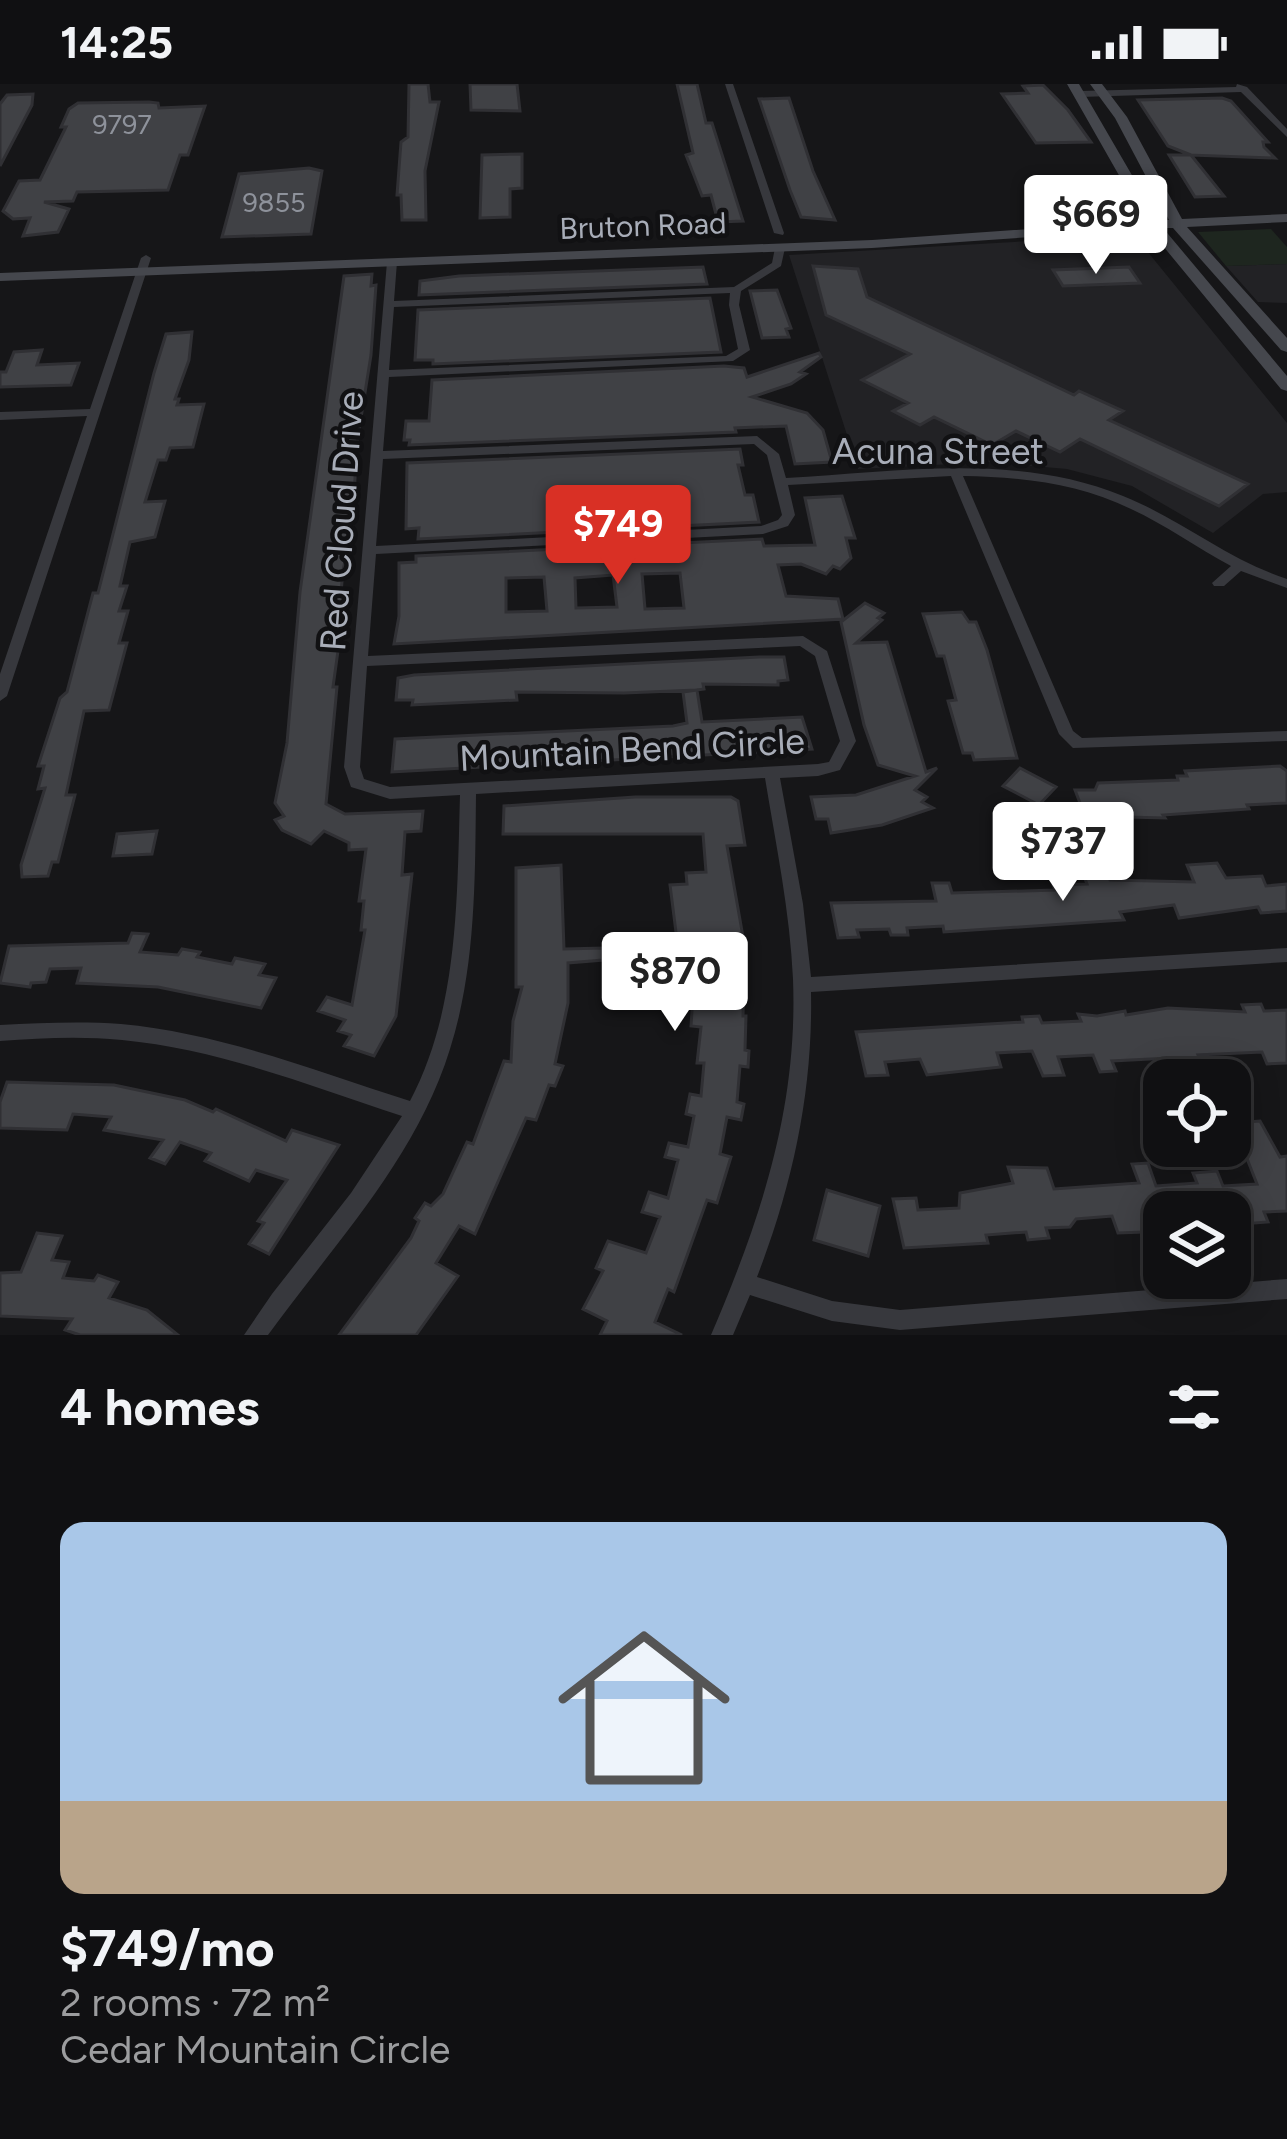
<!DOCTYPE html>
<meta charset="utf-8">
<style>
:root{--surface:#101012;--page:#1e1e20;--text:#f1f3f6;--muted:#9c9d9f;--line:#303032;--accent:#d93025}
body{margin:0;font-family:Figtree,sans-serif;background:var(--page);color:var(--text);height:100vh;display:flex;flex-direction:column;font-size:45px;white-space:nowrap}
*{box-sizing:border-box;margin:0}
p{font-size:39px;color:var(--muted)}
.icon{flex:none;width:66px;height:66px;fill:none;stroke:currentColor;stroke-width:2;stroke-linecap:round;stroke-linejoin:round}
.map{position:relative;height:1251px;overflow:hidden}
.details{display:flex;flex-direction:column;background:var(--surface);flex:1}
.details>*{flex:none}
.buttons{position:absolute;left:1143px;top:975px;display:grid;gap:24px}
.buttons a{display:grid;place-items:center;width:108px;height:108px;border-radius:24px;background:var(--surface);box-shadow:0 6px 30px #0003,0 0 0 3px var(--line);font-size:60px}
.price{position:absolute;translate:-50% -102px;padding:0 27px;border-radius:12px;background:#fff;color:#222;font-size:39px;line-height:78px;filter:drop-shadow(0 3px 6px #0008)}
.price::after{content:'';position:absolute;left:50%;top:72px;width:36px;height:27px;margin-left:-18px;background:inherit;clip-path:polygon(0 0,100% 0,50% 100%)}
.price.on{background:var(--accent);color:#fff}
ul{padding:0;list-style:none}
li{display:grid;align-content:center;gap:24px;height:636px;padding:0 60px}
li span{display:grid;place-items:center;height:372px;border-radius:24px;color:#555}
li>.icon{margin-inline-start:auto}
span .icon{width:216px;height:216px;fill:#fffc;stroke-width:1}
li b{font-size:51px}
h2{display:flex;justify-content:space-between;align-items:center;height:144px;padding:0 60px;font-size:51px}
.status{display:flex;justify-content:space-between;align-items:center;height:84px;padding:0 60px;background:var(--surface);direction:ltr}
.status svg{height:33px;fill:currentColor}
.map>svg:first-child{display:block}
.built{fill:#222225}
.green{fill:#1e261f}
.building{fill:#404145;stroke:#303034;stroke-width:3;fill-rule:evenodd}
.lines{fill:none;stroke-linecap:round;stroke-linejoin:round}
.street{fill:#37383d;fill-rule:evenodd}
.secondary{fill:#45474d;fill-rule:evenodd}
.labels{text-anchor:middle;stroke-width:9;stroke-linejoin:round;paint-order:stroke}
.far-number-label{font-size:27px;fill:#8e929b}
.far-street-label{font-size:30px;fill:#a8adb8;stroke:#111113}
.street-label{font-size:36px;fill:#a8adb8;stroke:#111113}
</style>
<div class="status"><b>14:25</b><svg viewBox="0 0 49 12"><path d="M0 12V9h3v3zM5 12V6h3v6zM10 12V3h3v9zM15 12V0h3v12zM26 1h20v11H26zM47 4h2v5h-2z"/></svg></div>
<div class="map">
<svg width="1287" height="1251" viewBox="0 0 1287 1251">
<rect width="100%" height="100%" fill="#161618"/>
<path class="built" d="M1134,151L1287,339V408L1263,410L1213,449L1132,402L1067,385L989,378L858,385L789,171Z
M1287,180V219L1258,218L1226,182Z"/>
<path class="green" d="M1271,145L1287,163V180L1226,182L1198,148Z"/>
<path class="building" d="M409,0H428L430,18H439L425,87L426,136H402L401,111H397L401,58L408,53Z
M470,0H517L520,27L471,26Z
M677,0H697L706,39H712L743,137L718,138L711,111L702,112L686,71L693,69Z
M1043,1L1068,26L1091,58L1036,59L1002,10L1028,9L1023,2Z
M33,10L32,21L0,82V20L7,11Z
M789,14L813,87L835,136L801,133L790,106L759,15Z
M1222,14L1231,17L1268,58H1263L1264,63L1275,74L1191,71L1224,112L1195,113L1169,71H1191L1168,62L1138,16Z
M149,18L158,19L159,24L205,22L188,71H180L168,106L77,108L73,117L44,118L69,125L58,148L23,152L30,134L13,135L3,127L19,97L40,96L66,43H61L69,25L78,19Z
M522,70V104L510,105V133L480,134L482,71Z
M309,84L322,87L311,150L222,153L239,90Z
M813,182L858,185L867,213L1074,311L1079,307L1123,327L1109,336L1248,400L1219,422L1080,355L1060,368L1016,347L992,361L934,333L920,341L893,327L908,319L862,296L910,270L826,231Z
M703,183L707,200L419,211L420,197L459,192Z
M1129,183L1140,199L1063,202L1053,186Z
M372,190L371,202L376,201L371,271L357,359L352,448L343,486L341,509H346L333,603H337L326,720L345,730L423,727L421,747L405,748L402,791L412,790L396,932L374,972L344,962L351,951L338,947L345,936L318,927L327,913L352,921L365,846H361L364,817H359L366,765L349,766V759L324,747L311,760L282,746L275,736L284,732L275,719L287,659L300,508L344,192Z
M777,206L791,244L786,245L789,253L762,254L750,207Z
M710,214L721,268L433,280V276H415L418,226Z
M192,248L189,276L175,315H179L177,321L204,320L193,363L170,364L166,376H158L145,418L165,417L155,453L130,458L120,502H127L119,527H128L119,559H127L109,626L84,627L66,711H75L58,778H52L48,792L22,793L21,781L45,704L38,705L44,682H38L60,614L67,608L93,509H98L154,289L166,250Z
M42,266L37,281L79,279L71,301L0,303V288H6L14,268Z
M819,269L821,273L800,288L806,290L791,300L752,313L807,329L823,346L832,378L795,380L786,342L735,344L736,348L409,361L410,356H404L406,337H429L432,296L724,282L744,284L747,293Z
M740,365L743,381H738L745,411H753L759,438L418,455L419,444L406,445L407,379Z
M842,412L855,454H846L851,474L840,485L833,482L826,490L801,480L778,481L786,512L838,515L843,535L394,560L399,532V479L416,478V472L762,455L764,462L815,461L805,414ZM680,489L684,524L645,525L642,490ZM613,491L617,523L576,524L575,494ZM544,493L547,527L506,528V494Z
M865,519L884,529L878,534L882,536L856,559L887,558L926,688L937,684L915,706L927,713L922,718L933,724L882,741L831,749L828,735H816L811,713L856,711L915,692L878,681L864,641L841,538Z
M962,528L969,538H976L987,566L1017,674L974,676L972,669H963L948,617L956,616L944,572H937L923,530Z
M759,573H784L788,596L778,597V601L703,600L704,605L697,606L624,609L516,608L517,616L412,621L413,616H396L398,594L414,591Z
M697,606L702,638L802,633L812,665L392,688L395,655L673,642L687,639L683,608Z
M1280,682L1287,687V719L1247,721L1249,725L1163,731L1165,734L1085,732L1075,706H1095L1098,699L1178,696L1177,692H1187L1185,687Z
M1020,684L1056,703L1039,721L1003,702Z
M635,713H731L738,717L745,761L727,762L745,864L743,932H746L745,966L749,967L748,983L740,982L737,1018L744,1020L741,1036L727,1033L720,1070L731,1073L717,1119L707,1116L674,1208L668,1205L655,1238L682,1251H600L607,1237L583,1225L603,1187L596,1184L608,1157L646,1169L660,1133L642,1128L649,1108L668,1114L678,1076L665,1073L669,1059L688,1063L694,1032L686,1030L690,1010L701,1012L704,979H697L701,943L691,942L693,911H688V888L658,887V872H679L670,801L687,800L686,789L706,788L703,750H503L504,722Z
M157,747L152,770L113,772L117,750Z
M1217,779L1226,794L1262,792L1266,802L1287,800V827L1261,829L1258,823L1179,834L1174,821L1120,828L1124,836L944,848L943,842L907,844L908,851H891L889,845L857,846L859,853L838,854L831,819L936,817L932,799H949L952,809L1055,806L1053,801L1087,800L1082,787L1105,785L1110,796L1194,798L1187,781Z
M561,781L564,865L603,864V876L568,879V919L555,980L563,982L555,1002L549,1001L536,1036L526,1034L475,1150L459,1142L436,1179L458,1192L416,1251H339L411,1154L419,1137L415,1134L425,1119L431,1122L443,1110L467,1058L473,1060L504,977L511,978L513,937L522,903H516V784Z
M132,849L148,850L140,868L178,871L182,865L200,868L197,873L232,880L235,874L265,880L259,891L276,894L261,924L158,903L77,899L81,884L50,885L46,898L31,899L30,903L0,899L9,862L128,859Z
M1261,920L1264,927L1287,926V979L1267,980L1262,968L1198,971L1201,978L1173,980L1170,974L1112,977L1116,987L1100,988L1093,971L1058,973L1064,991L1043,992L1032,967L997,969L1001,983L927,991L920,975L885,978L888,991L866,992L856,948L1023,938L1022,933L1039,932L1042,939L1081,937L1078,930L1097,932L1125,927L1126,931L1168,924L1245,928L1242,921Z
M7,998L114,1001L185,1016L213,1028L216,1025L286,1057L292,1046L339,1061L269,1170L249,1160L264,1139L258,1137L287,1096L256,1086L249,1097L205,1077L211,1069L180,1058L165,1080L150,1074L163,1056L104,1046L111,1033L73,1030L67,1046L0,1044V1018Z
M1260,1037L1280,1073L1287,1072V1127L1264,1128L1268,1138L1230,1141V1128H1164V1144L1145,1148L1118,1149L1112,1132L1076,1135L1070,1143L1046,1144L1049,1154L1028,1156L1026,1148L986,1151L988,1159L904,1164L893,1115L916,1114L918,1126L959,1124L960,1109L1013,1099L1008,1083L1047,1084L1054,1105L1139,1099L1132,1080L1148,1079L1156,1102L1197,1099L1193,1089L1217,1087L1223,1102L1257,1100L1233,1039Z
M827,1106L880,1122L868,1172L814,1156Z
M37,1149L62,1152L52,1176L69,1178L63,1194L94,1197L98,1191L118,1198L109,1214L147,1226L178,1251H80L65,1246L72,1235L0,1232V1189L21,1188Z"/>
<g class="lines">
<path class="street" d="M725,0H733L784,149L783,151L774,149Z
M1237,0L1247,3L1287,45V53L1241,8L1080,13L1076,10L1080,7L1236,3Z
M780,161L785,164L781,182L741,207L739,221L750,266L733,277L389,293L383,367L757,352L779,370L786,394C897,388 1016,368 1123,412C1181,435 1228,476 1287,495V504L1241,487L1224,502H1214L1212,499L1231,482C1197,464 1166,441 1131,425C1078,399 1021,393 963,392L1073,647L1082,654L1287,647V657L1073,664L1059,650L951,392L788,401L795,431L788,442L763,450L376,470L368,572L803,552L827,567L856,657L840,686L818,692L780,694L803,820L811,893L1287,864V878L811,908C813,1007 793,1100 757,1193L832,1217L900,1226L1287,1195V1215L900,1246L832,1237L750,1211L733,1251H711C761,1134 798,1024 793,895C790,828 776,761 765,694L476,710C475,795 476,883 450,965C416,1075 334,1160 268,1251H244L272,1210L351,1109L402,1032C311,1002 218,965 122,956C81,952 41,954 0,957V941C40,939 81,937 121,940C220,949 316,987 410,1017C459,924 457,814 460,711L390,715L351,703L344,683L387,178L392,175L397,178L394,217L734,203L772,179L775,164ZM730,209L729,221L738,265L726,272L389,286L394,223ZM754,360L767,371L782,431L778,436L761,442L376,462L383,375ZM800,562L815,572L840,657L829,678L818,680L390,703L364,695L360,683L367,582Z
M146,171L151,174L7,612L0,617V590L87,332L0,336V328L90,325L141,174Z"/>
<path class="secondary" d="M1067,0H1079L1158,136H1169L1115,34L1090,0H1102L1127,33L1182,135L1287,130V138L1187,143L1287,254V268L1281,266L1173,144H1163L1287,292V307L1281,305L1149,145L872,164L0,197V189L872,156L1145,137Z"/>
</g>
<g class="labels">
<g class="far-number-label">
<text x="122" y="50">9797</text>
<text x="274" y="128">9855</text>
</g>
<g class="far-street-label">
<text transform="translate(643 142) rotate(-2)" y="10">Bruton Road</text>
</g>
<g class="street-label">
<text x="938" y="380">Acuna Street</text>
<text transform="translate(341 437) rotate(-86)" y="13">Red Cloud Drive</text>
<text transform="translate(632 665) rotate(-3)" y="13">Mountain Bend Circle</text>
</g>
</g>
</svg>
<div class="buttons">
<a><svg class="icon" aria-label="locate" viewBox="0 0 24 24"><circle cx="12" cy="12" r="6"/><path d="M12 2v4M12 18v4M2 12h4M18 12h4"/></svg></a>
<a><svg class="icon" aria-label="layers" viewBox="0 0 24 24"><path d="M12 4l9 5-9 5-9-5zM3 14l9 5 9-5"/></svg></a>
</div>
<b class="price" style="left:1096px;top:193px">$669</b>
<b class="price on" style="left:618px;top:503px">$749</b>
<b class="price" style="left:1063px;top:820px">$737</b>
<b class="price" style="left:675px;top:950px">$870</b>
</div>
<section class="details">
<h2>4 homes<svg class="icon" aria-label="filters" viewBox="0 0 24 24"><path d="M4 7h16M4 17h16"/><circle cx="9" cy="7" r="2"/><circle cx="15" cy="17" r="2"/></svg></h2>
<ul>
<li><span style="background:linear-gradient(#a9c7e8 75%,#b9a48a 0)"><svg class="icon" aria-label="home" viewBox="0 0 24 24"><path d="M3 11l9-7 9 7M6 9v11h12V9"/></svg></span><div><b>$749/mo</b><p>2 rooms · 72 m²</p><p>Cedar Mountain Circle</p></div></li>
</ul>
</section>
